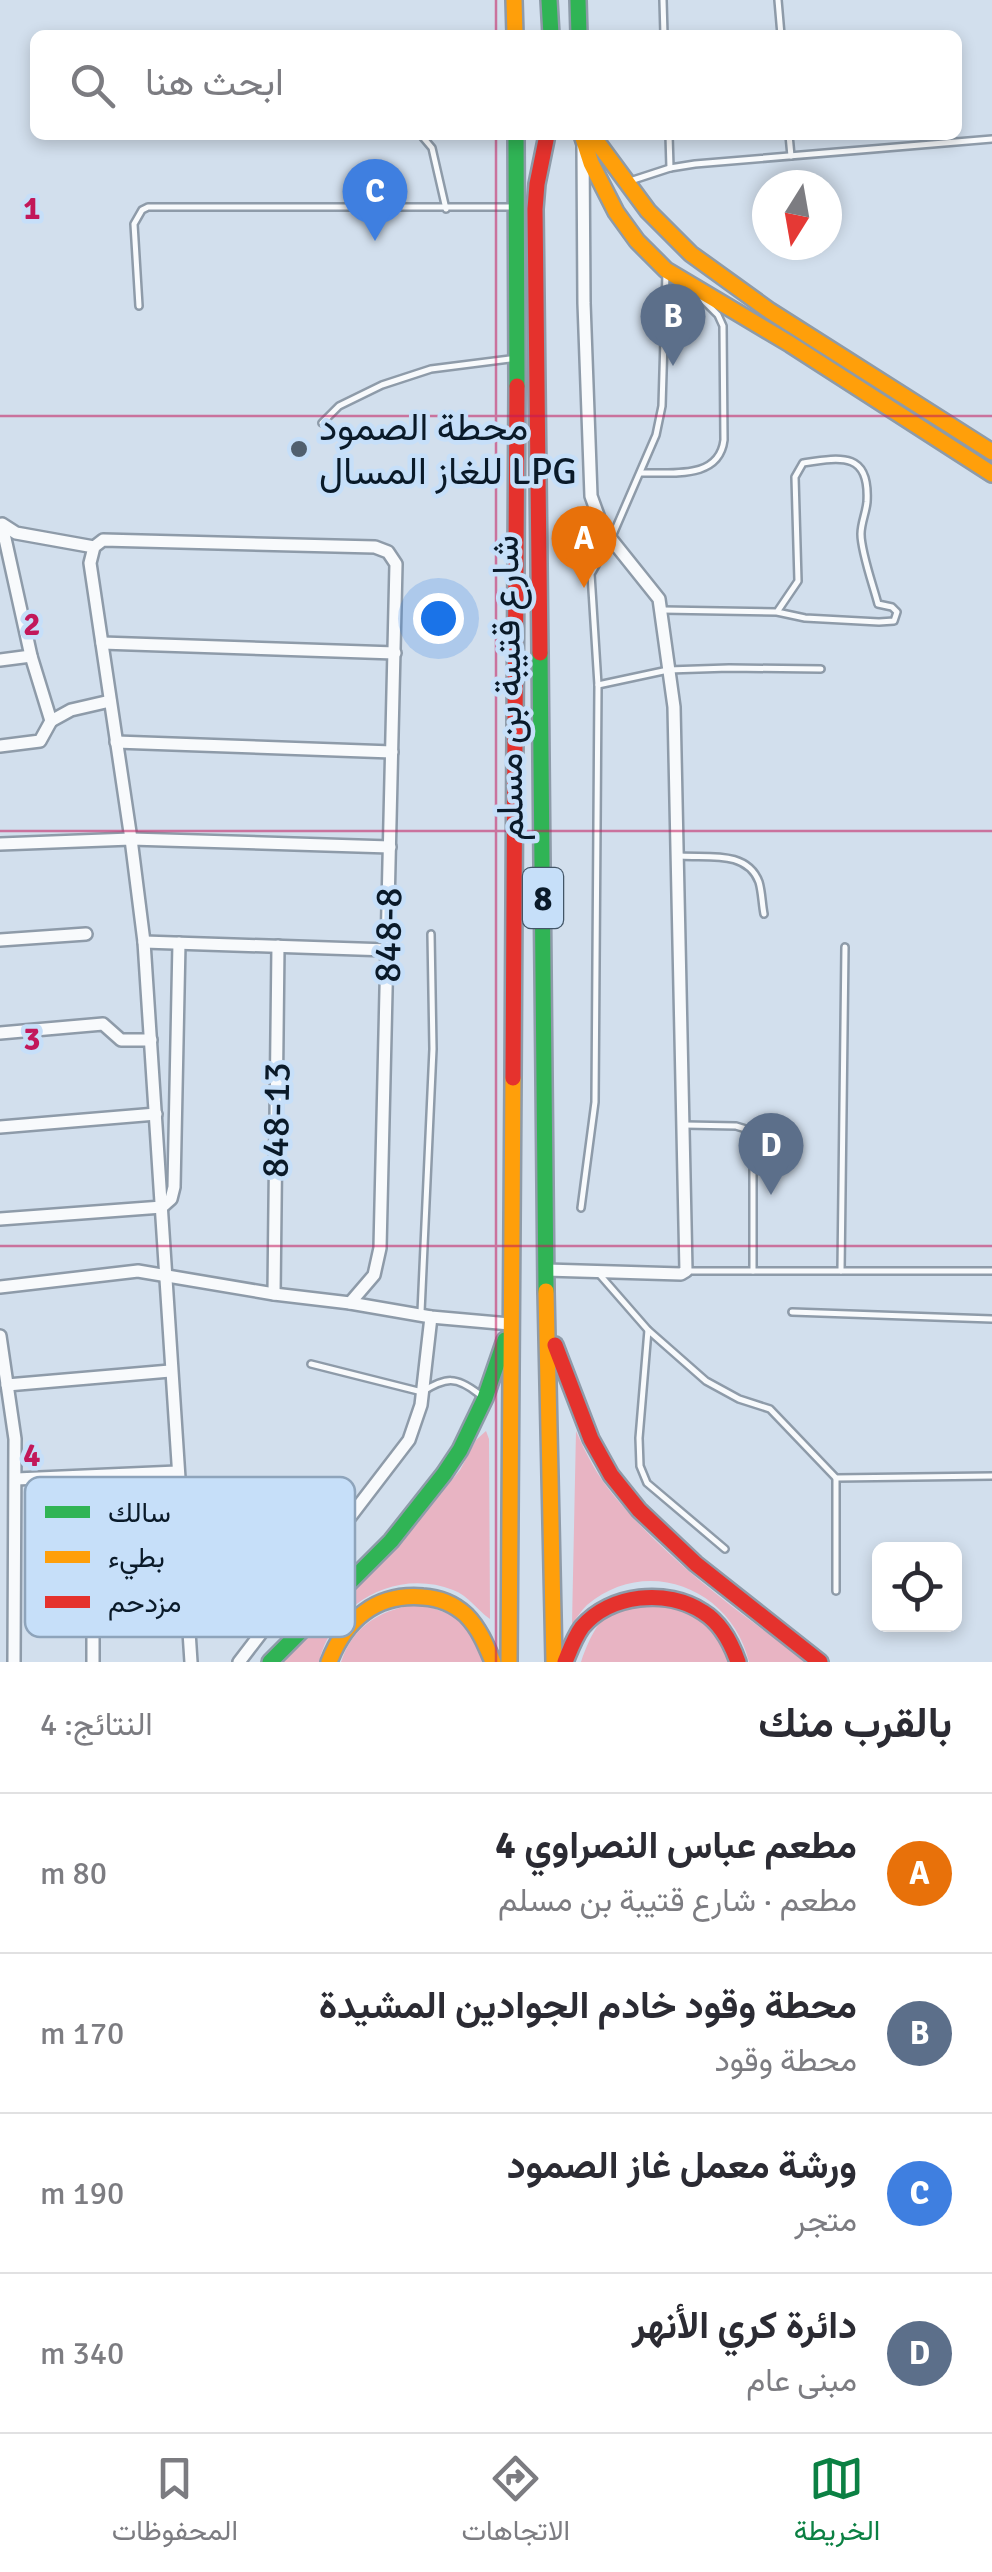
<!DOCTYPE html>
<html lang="ar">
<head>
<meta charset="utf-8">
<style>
	body { margin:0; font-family:Signika,Vazirmatn,sans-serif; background:#f7f7f7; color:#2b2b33; direction:rtl }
	.controls { position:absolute; right:30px; bottom:30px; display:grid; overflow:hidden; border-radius:15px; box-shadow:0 5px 15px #0003 }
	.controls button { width:90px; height:90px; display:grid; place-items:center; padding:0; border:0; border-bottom:2px solid #e1e1e2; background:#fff; color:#2b2b33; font:50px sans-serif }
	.compass { position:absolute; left:752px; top:170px; width:90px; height:90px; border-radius:50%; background:#fff; box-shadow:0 5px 15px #0003; rotate:191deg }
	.you { position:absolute; left:438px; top:618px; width:35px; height:35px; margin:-25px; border:8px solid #fff; border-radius:50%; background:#1a73e8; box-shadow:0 0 0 15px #1a73e833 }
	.badge { display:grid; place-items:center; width:65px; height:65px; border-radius:50%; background:#0b8043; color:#fff; font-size:32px; font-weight:700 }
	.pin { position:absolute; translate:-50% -82px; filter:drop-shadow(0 2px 5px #0008) }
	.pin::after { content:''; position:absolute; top:52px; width:35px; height:30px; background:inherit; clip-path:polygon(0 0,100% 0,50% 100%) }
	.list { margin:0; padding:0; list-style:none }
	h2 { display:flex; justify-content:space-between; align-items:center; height:130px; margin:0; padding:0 40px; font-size:42px }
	h2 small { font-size:32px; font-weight:400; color:#7c7c81 }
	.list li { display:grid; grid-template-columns:65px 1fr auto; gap:30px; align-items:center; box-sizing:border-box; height:160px; padding:0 40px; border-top:2px solid #e1e1e2 }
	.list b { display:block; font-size:38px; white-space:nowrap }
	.list p { margin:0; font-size:32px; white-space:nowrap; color:#7c7c81 }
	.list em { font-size:32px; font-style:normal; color:#7c7c81 }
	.icon { flex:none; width:55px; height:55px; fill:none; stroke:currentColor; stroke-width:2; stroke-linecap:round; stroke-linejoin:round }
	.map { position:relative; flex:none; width:992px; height:1662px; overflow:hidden; direction:ltr }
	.search { position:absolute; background:#fff; box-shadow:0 5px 15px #0003; left:30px; right:30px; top:30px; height:110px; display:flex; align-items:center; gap:25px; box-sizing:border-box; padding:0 35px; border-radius:15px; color:#7c7c81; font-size:38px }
	.sheet { height:770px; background:#fff }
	nav { display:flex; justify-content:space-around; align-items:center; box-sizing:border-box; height:140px; border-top:2px solid #e1e1e2; background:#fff; font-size:28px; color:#7c7c81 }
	nav a { display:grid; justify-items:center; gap:5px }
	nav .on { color:#0b8043 }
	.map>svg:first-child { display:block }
	.green { fill:#e8b4c3 }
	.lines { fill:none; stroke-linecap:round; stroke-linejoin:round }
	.lane-casing { stroke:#8e9ba9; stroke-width:10 }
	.street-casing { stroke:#8e9ba9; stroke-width:16 }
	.fast-casing { stroke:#8e9ba9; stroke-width:20 }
	.slow-casing { stroke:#8e9ba9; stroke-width:20 }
	.jam-casing { stroke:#8e9ba9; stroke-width:20 }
	.lane { stroke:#f8fafc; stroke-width:5 }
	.street { stroke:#f8fafc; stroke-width:11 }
	.fast { stroke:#30b455; stroke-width:15 }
	.slow { stroke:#ff9f0a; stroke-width:15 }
	.jam { stroke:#e5322d; stroke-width:15 }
	.grid { fill:none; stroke:#c2185b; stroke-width:2.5; stroke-opacity:0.55 }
	.poi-dot { fill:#505f6e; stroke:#c6dff9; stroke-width:4 }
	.labels { text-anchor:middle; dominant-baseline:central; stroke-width:9; stroke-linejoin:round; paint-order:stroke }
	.shield { fill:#c6dff9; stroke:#425567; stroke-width:2.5 }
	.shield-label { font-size:35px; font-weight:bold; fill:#0a1a29 }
	.poi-label { font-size:38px; fill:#0a1a29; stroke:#c6dff9; text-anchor:start }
	.street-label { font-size:38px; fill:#0a1a29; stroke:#c6dff9 }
	.key { fill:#c6dff9; stroke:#8ea4bb; stroke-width:2.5 }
	.key-label { font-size:28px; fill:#0a1a29 }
	.grid-label { font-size:32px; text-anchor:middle; font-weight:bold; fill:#c2185b; stroke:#c6dff9; stroke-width:9; stroke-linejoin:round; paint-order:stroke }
</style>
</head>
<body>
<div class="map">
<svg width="992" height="1662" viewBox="0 0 992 1662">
	<rect width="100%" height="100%" fill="#d2dfed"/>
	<g class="green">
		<path d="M486 1431 489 1439 490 1619C477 1610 469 1596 453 1590 396 1568 333 1603 319 1662H283L422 1516 460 1470 476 1440Z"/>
		<path d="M576 1431C586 1454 598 1477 615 1497 666 1559 742 1616 808 1662H749C732 1589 647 1554 587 1605 581 1611 577 1617 572 1624Z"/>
		<path d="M421 1604 466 1620 488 1662H341C353 1624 384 1608 421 1604Z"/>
		<path d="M674 1605 713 1628 729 1662H581C602 1602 617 1607 674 1605Z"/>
	</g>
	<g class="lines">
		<defs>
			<g id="lane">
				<path d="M663 0 664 35"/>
				<path d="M778 0 781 35"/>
				<path d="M421 135 432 148 446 209"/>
				<path d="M669 135 670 168"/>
				<path d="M789 135 791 156"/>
				<path d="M627 182 670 168 695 164 992 139"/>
				<path d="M139 306 134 224 142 210 148 207H513"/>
				<path d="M322 423 339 406 382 385 431 369 510 359"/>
				<path d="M641 473C672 472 719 480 724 440L723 326 718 315 699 296"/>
				<path d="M663 610 777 612 805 618 879 622 894 621 897 612 892 607 878 604C873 585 861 552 861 534 861 523 866 513 867 502 870 452 842 457 803 463L795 477 798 581 777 612"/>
				<path d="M598 685 668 670 729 668 821 669"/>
				<path d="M681 856C708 858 747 850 759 882 762 892 762 904 764 914"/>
				<path d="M685 1125 736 1126 749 1130 753 1139V1271"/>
				<path d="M581 1208 595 1102 598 685 591 574 611 539 656 435 662 406 666 273"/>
				<path d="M686 1271H992"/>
				<path d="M841 1271 845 947"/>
				<path d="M600 1275 648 1330 706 1381 739 1399 770 1409 836 1478 992 1476"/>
				<path d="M421 1312 433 1049 431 934"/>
				<path d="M792 1312 992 1319"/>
				<path d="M648 1330 639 1438 640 1466 647 1483 725 1549"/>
				<path d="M311 1364 422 1392C446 1377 456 1376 479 1394"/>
				<path d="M836 1478V1591"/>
			</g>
			<g id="street">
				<path d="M2 524 16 533 94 547"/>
				<path d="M102 643 395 653"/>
				<path d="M0 660 31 656"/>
				<path d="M51 721 71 710 110 701"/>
				<path d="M116 742 392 752"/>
				<path d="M0 746 40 741 51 721 31 656 2 525"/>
				<path d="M0 844 131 839 390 847"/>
				<path d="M0 940 86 934"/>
				<path d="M144 942 388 950"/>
				<path d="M0 1033 103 1024 121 1040H151"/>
				<path d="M0 1127 156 1114"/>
				<path d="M0 1219 162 1207 171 1199 174 1187 179 943"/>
				<path d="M546 1270 681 1274 686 1271 674 707 659 599 611 539 599 518 591 496 584 303 583 147"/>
				<path d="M0 1287 138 1271 274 1294 350 1303 431 1317 510 1324"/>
				<path d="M274 1294 278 946"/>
				<path d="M0 1336 15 1439 14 1662"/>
				<path d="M7 1385 170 1371"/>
				<path d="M16 1479 177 1472"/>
				<path d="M89 1528 93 1554V1662"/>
				<path d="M191 1662 144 942 131 839 90 563 94 547 103 540 375 547 388 552 396 564 380 1248 374 1275 350 1303"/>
				<path d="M239 1662 409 1440 421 1405 431 1317"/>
			</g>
			<g id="fast">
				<path d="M549 0 551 35"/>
				<path d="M578 0 579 35"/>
				<path d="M516 135 517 386"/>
				<path d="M540 653 546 1291"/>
				<path d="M270 1662 391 1541 444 1474 460 1450 485 1398 505 1340"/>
			</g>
			<g id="slow">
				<path d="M514 0 515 35"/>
				<path d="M582 135 591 163 616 212 637 241 666 270 790 344 992 474"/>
				<path d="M592 135 648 211 691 254 770 311 992 452"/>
				<path d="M546 1291 554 1662"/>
				<path d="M329 1662C345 1620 376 1593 423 1597 439 1598 454 1604 466 1615 479 1628 486 1645 493 1662"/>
				<path d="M509 1662 513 1078"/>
			</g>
			<g id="jam">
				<path d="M540 653 535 209 537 184 547 135"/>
				<path d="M513 1078 517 386"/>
				<path d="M555 1345 591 1439 611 1475 639 1510 696 1564 820 1662"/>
				<path d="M565 1662C570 1650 574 1638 582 1627 610 1594 667 1588 703 1612 721 1623 731 1642 738 1662"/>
			</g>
		</defs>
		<use href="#lane" class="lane-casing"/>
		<use href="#street" class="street-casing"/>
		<use href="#fast" class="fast-casing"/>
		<use href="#slow" class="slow-casing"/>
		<use href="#jam" class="jam-casing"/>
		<use href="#lane" class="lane"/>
		<use href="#street" class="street"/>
		<use href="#fast" class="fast"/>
		<use href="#slow" class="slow"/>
		<use href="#jam" class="jam"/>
	</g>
	<path class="grid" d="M496 0V35M496 135V1662M0 416H992M0 831H992M0 1246H992"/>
	<circle class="poi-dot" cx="299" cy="449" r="10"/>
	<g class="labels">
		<rect class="shield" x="523" y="868" width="40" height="60" rx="8"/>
		<g class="shield-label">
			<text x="543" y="898">8</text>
		</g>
		<g class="poi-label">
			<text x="319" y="427">محطة الصمود<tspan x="319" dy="44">للغاز المسال LPG</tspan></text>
		</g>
		<g class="street-label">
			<text transform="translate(508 688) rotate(-91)">شارع قتيبة بن مسلم</text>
			<text transform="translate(388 935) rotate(-89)">848-8</text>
			<text transform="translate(276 1120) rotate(-89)">848-13</text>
		</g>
	</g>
	<rect x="25" y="1477" width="330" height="160" rx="15" class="key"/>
	<rect x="45" y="1506" width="45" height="12" fill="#30b455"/>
	<rect x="45" y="1551" width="45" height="12" fill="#ff9f0a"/>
	<rect x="45" y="1596" width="45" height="12" fill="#e5322d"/>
	<g class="key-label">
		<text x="108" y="1522">سالك</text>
		<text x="108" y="1567">بطيء</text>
		<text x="108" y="1612">مزدحم</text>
	</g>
	<g class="grid-label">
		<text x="32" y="219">1</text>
		<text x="32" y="635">2</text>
		<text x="32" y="1050">3</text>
		<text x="32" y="1466">4</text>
	</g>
</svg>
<div class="controls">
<button><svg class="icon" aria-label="locate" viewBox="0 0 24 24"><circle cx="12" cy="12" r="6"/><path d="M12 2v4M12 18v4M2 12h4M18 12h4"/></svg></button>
</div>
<svg class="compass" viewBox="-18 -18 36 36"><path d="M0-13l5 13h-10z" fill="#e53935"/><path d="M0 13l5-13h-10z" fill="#7c7c81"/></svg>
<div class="you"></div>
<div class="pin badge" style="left:584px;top:588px;background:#e8710a">A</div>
<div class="pin badge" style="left:673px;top:366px;background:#5c6f8a">B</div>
<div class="pin badge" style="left:375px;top:241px;background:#3f7fe0">C</div>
<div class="pin badge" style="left:771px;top:1195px;background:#5c6f8a">D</div>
<div class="search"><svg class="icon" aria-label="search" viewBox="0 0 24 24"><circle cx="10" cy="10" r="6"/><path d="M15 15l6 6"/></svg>ابحث هنا</div>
</div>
<section class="sheet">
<h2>بالقرب منك<small>النتائج: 4</small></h2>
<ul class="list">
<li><span class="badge" style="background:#e8710a">A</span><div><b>مطعم عباس النصراوي 4</b><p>مطعم · شارع قتيبة بن مسلم</p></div><em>80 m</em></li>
<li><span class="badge" style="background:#5c6f8a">B</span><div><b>محطة وقود خادم الجوادين المشيدة</b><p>محطة وقود</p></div><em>170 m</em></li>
<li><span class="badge" style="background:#3f7fe0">C</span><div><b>ورشة معمل غاز الصمود</b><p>متجر</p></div><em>190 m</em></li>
<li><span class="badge" style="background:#5c6f8a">D</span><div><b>دائرة كري الأنهر</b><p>مبنى عام</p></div><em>340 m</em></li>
</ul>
</section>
<nav>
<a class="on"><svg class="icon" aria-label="map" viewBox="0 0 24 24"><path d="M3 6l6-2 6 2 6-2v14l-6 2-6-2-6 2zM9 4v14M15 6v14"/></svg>الخريطة</a>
<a><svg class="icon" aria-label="directions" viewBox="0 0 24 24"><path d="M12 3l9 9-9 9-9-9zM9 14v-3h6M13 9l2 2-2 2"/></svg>الاتجاهات</a>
<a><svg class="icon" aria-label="saved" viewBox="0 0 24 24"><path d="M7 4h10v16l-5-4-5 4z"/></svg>المحفوظات</a>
</nav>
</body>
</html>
